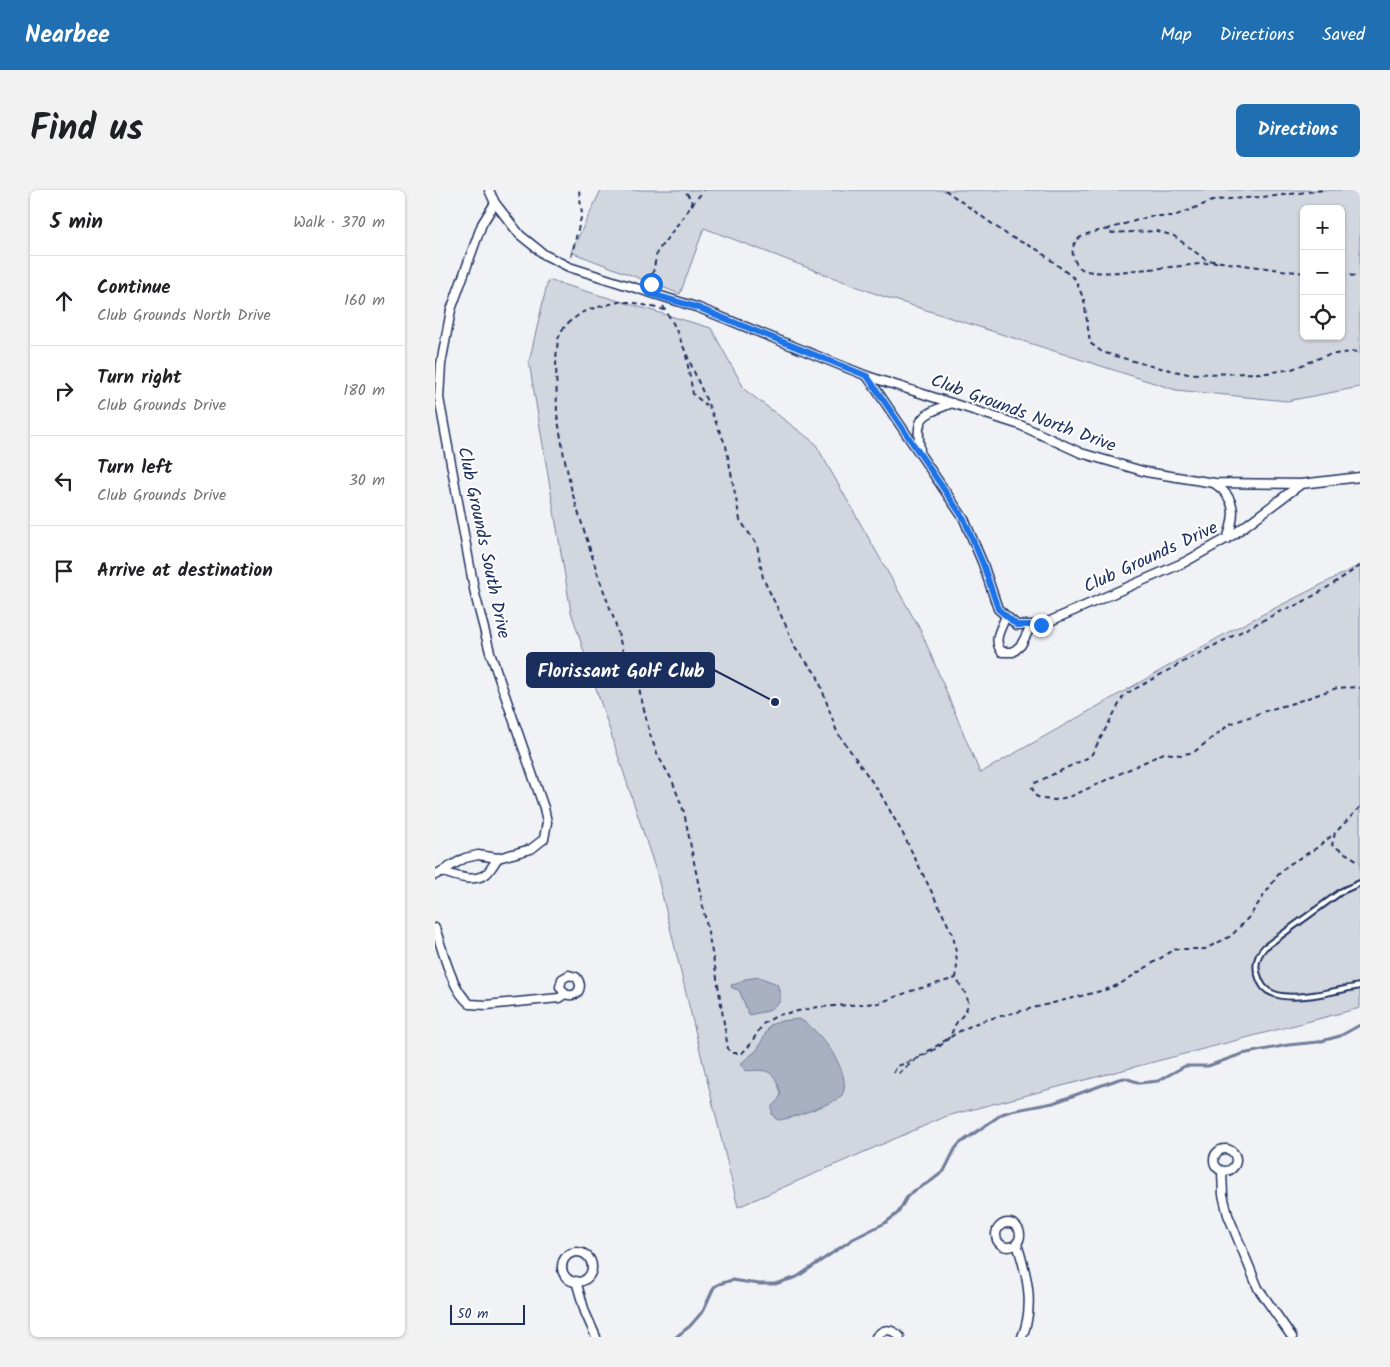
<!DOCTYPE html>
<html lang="en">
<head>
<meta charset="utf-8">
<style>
	body { margin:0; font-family:Kalam,sans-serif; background:#f2f2f2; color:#202124 }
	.controls { position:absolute; right:15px; top:15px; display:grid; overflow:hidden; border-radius:8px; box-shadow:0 1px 4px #0004 }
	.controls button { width:45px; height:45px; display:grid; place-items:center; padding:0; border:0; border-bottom:1px solid #e0e0e0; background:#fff; color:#202124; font:25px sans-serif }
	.scale { position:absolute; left:15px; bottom:12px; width:75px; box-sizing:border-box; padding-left:5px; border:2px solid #1b2f5e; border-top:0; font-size:14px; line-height:18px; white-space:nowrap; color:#1b2f5e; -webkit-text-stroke:4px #fff; paint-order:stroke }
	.stop { position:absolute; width:15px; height:15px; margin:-11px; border:4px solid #1a73e8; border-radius:50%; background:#fff }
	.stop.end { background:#1a73e8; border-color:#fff; box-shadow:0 1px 5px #0008 }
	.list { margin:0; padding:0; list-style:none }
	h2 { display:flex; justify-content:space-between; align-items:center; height:65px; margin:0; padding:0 20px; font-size:21px }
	h2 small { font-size:16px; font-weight:400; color:#757577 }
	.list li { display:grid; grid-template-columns:32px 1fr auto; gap:15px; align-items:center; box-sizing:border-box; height:90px; padding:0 20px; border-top:1px solid #e0e0e0 }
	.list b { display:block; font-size:19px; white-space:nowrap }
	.list p { margin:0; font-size:16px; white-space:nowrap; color:#757577 }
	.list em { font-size:16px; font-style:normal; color:#757577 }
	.icon { flex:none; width:28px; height:28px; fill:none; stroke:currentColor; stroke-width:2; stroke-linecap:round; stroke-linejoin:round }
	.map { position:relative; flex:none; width:925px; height:1147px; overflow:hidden; border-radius:8px }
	header { display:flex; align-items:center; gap:30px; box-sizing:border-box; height:70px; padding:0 25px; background:#1f6fb2; color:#fff }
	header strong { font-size:24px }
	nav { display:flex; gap:28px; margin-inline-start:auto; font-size:18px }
	.intro { display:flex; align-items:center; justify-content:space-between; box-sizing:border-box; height:120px; padding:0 30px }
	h1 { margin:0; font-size:35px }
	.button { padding:12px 22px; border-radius:8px; background:#1f6fb2; color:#fff; font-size:18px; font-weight:700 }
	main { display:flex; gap:30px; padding:0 30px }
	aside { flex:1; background:#fff; border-radius:8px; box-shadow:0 1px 4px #0004 }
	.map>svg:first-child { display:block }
	.green { fill:#d2d6df; stroke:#76829e; fill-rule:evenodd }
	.water { fill:#a8b0c2; stroke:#707c9a }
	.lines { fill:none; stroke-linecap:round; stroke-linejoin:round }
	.stream { stroke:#707c9a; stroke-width:3 }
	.lane-casing { stroke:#1b2f5e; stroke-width:8 }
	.street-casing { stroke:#1b2f5e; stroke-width:11 }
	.path { stroke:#1b2f5e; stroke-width:2; stroke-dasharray:5 4; stroke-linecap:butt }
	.lane { stroke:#fff; stroke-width:4 }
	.street { stroke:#fff; stroke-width:8 }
	.route { stroke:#1a73e8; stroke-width:6 }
	.labels { text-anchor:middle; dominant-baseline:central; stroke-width:4; stroke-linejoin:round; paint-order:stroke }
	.street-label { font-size:18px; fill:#1b2f5e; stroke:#fff }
	.leader { fill:none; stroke:#1b2f5e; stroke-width:2 }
	.callout-dot { fill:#1b2f5e; stroke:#fff; stroke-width:2 }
	.callout { fill:#1b2f5e; stroke:#1b2f5e; stroke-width:2 }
	.callout-label { font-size:19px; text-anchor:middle; font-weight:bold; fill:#fff }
</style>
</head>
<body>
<header>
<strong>Nearbee</strong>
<nav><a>Map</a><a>Directions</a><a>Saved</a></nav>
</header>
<div class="intro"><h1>Find us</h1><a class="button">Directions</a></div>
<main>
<aside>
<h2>5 min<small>Walk · 370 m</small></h2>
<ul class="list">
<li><svg class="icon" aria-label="ahead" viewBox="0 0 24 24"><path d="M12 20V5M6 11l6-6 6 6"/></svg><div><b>Continue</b><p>Club Grounds North Drive</p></div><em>160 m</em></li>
<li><svg class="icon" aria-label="right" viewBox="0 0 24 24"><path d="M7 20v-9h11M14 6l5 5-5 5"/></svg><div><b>Turn right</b><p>Club Grounds Drive</p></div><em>180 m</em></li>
<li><svg class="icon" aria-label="left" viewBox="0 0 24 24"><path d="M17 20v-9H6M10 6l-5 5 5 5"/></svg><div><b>Turn left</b><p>Club Grounds Drive</p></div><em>30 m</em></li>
<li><svg class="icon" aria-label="arrive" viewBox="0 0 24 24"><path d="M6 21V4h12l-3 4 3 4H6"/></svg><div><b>Arrive at destination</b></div></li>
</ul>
</aside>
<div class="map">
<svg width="925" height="1147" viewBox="0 0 925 1147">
	<rect width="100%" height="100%" fill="#f1f2f5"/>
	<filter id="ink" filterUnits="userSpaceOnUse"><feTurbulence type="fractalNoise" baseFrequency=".02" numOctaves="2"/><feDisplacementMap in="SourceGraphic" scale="10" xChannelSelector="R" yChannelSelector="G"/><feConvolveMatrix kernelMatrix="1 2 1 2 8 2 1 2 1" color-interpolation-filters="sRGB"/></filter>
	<g filter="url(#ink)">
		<g class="green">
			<path d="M166 0H925V197L852 211 741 200 444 105 269 38 245 104 136 62ZM869 19H906V146H869Z"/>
			<path d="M113 90 276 138 310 200 380 253 486 441 545 583 797 440 925 375V818L512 926 303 1017 222 684 136 422 94 172Z"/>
		</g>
		<g class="water">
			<path d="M324 787 342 794 345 803V811L333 821 314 825 304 800 297 798 296 795 301 794 310 789Z"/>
			<path d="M364 829C383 837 419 884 407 905 403 912 353 930 343 930L340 928 337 924V916L343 910 346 904C340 880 333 879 311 881L305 874 322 860 335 835 346 831Z"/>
		</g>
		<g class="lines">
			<path class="stream" d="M241 1147 255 1136 268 1121 279 1097 284 1094 297 1090 324 1094H340L362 1087 418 1049 450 1033 463 1023 472 1007 477 1002 496 991 509 981 520 959 524 954 567 924 576 921 618 913 684 889 690 888 705 893 723 891 750 876H773L807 864 853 855 883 852 905 846 925 835"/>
			<defs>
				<path id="lane" d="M925 693 907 701 830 757C823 764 819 775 823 785 825 793 829 800 837 803 858 813 902 800 925 796"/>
				<g id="street">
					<path d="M54 0 60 13 85 45 110 65 134 77 264 118 432 186 585 235 646 263 711 282 779 293 866 294 925 287"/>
					<path d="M432 186 529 329 548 374 563 419 582 435H606L750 372 798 345 866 294"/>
					<path d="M485 261C481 226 485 226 517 213"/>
					<path d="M779 293C802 309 801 325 792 349"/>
					<path d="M571 426C566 439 557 450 567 462H578L586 455 596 436"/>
					<path d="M8 682C21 686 38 693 51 684 55 681 59 673 63 668"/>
					<path d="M0 685 30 668 43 665 63 668 96 659 109 649 112 632 109 618 55 462 40 404 4 208 6 174 16 120 47 34 60 13"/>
					<path d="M0 738C8 760 16 799 35 814L51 815 124 808 130 804C142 809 150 797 141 787L134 785 127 789 125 797 130 804"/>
					<circle cx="790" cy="970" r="11"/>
					<path d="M787 981 788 1005 793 1025 823 1098 857 1147"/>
					<circle cx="573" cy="1045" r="12"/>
					<path d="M582 1054C592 1084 600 1116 587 1147"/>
					<circle cx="142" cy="1077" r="15"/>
					<path d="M141 1091 150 1122 161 1147"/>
					<path d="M441 1147C448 1138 457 1138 465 1147"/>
				</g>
			</defs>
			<use href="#lane" class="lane-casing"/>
			<use href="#street" class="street-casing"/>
			<g class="path">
				<path d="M510 0 574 46 603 60 640 89 649 110 655 153 667 162 712 175 753 184 832 183 857 179 892 165 925 161"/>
				<path d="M257 15 269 0"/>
				<path d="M673 39C664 41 648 43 641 51 633 61 640 79 652 81 669 84 685 82 702 80 729 78 755 75 782 72"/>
				<path d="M136 67 147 24 144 0"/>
				<path d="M869 83 771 70 739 46 722 41 674 43 673 39 716 26H739L780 10 840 6 888 0"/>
				<path d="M906 85 925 86"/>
				<path d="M216 93 222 62 257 15 256 9 249 0"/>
				<path d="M228 116 239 135 291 256 305 330 322 355 328 388 352 438 360 458 382 485 402 542 445 603 468 644 518 745C521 760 523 774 521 788 525 796 532 803 533 812 533 820 527 826 522 832 519 836 518 841 515 846 507 859 476 872 462 876L459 882 464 883 481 869 525 841 546 831 670 800 685 794 740 759H770L796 746 814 727 843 685 853 675 880 659 900 643"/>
				<path d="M230 120 196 112H184L159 118 148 122 134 132 127 140 123 149 121 169 122 224 129 266 137 302 163 385 180 432 188 462 202 490 214 541 222 564 237 590 249 622 281 782 293 859 297 863H307L314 856 328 834 343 825 383 817 444 813 476 801 521 788"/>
				<path d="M251 165 258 204 271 215"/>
				<path d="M925 376 887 401 864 414 846 421 757 467 689 505 657 564 652 568 600 593 597 598 601 606 607 609 620 610 637 606 729 563 745 565 759 562 795 534 833 520 855 514 902 498 913 497 925 498"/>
				<path d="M925 617 900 643 897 655 925 672"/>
			</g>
			<use href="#lane" class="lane"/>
			<use href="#street" class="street"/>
		</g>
	</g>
	<g class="lines" filter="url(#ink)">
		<path class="route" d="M216 94 213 103 264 118 432 186 529 329 548 374 563 419 582 435H606"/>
	</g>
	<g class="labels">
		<g class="street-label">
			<text transform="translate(588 224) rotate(20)">Club Grounds North Drive</text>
			<text transform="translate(48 353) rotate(78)">Club Grounds South Drive</text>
			<text transform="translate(716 368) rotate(-25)">Club Grounds Drive</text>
		</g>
	</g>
	<path class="leader" d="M340 512L279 480"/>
	<circle class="callout-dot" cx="340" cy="512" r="5"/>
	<rect class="callout" x="92" y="463" width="187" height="34" rx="5"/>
	<g class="callout-label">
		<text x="186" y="487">Florissant Golf Club</text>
	</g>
</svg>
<div class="controls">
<button>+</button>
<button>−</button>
<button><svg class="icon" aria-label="locate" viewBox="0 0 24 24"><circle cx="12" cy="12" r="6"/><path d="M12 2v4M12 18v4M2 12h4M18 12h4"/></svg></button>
</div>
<div class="scale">50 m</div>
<div class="stop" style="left:216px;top:94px"></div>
<div class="stop end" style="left:606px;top:435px"></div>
</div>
</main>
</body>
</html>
